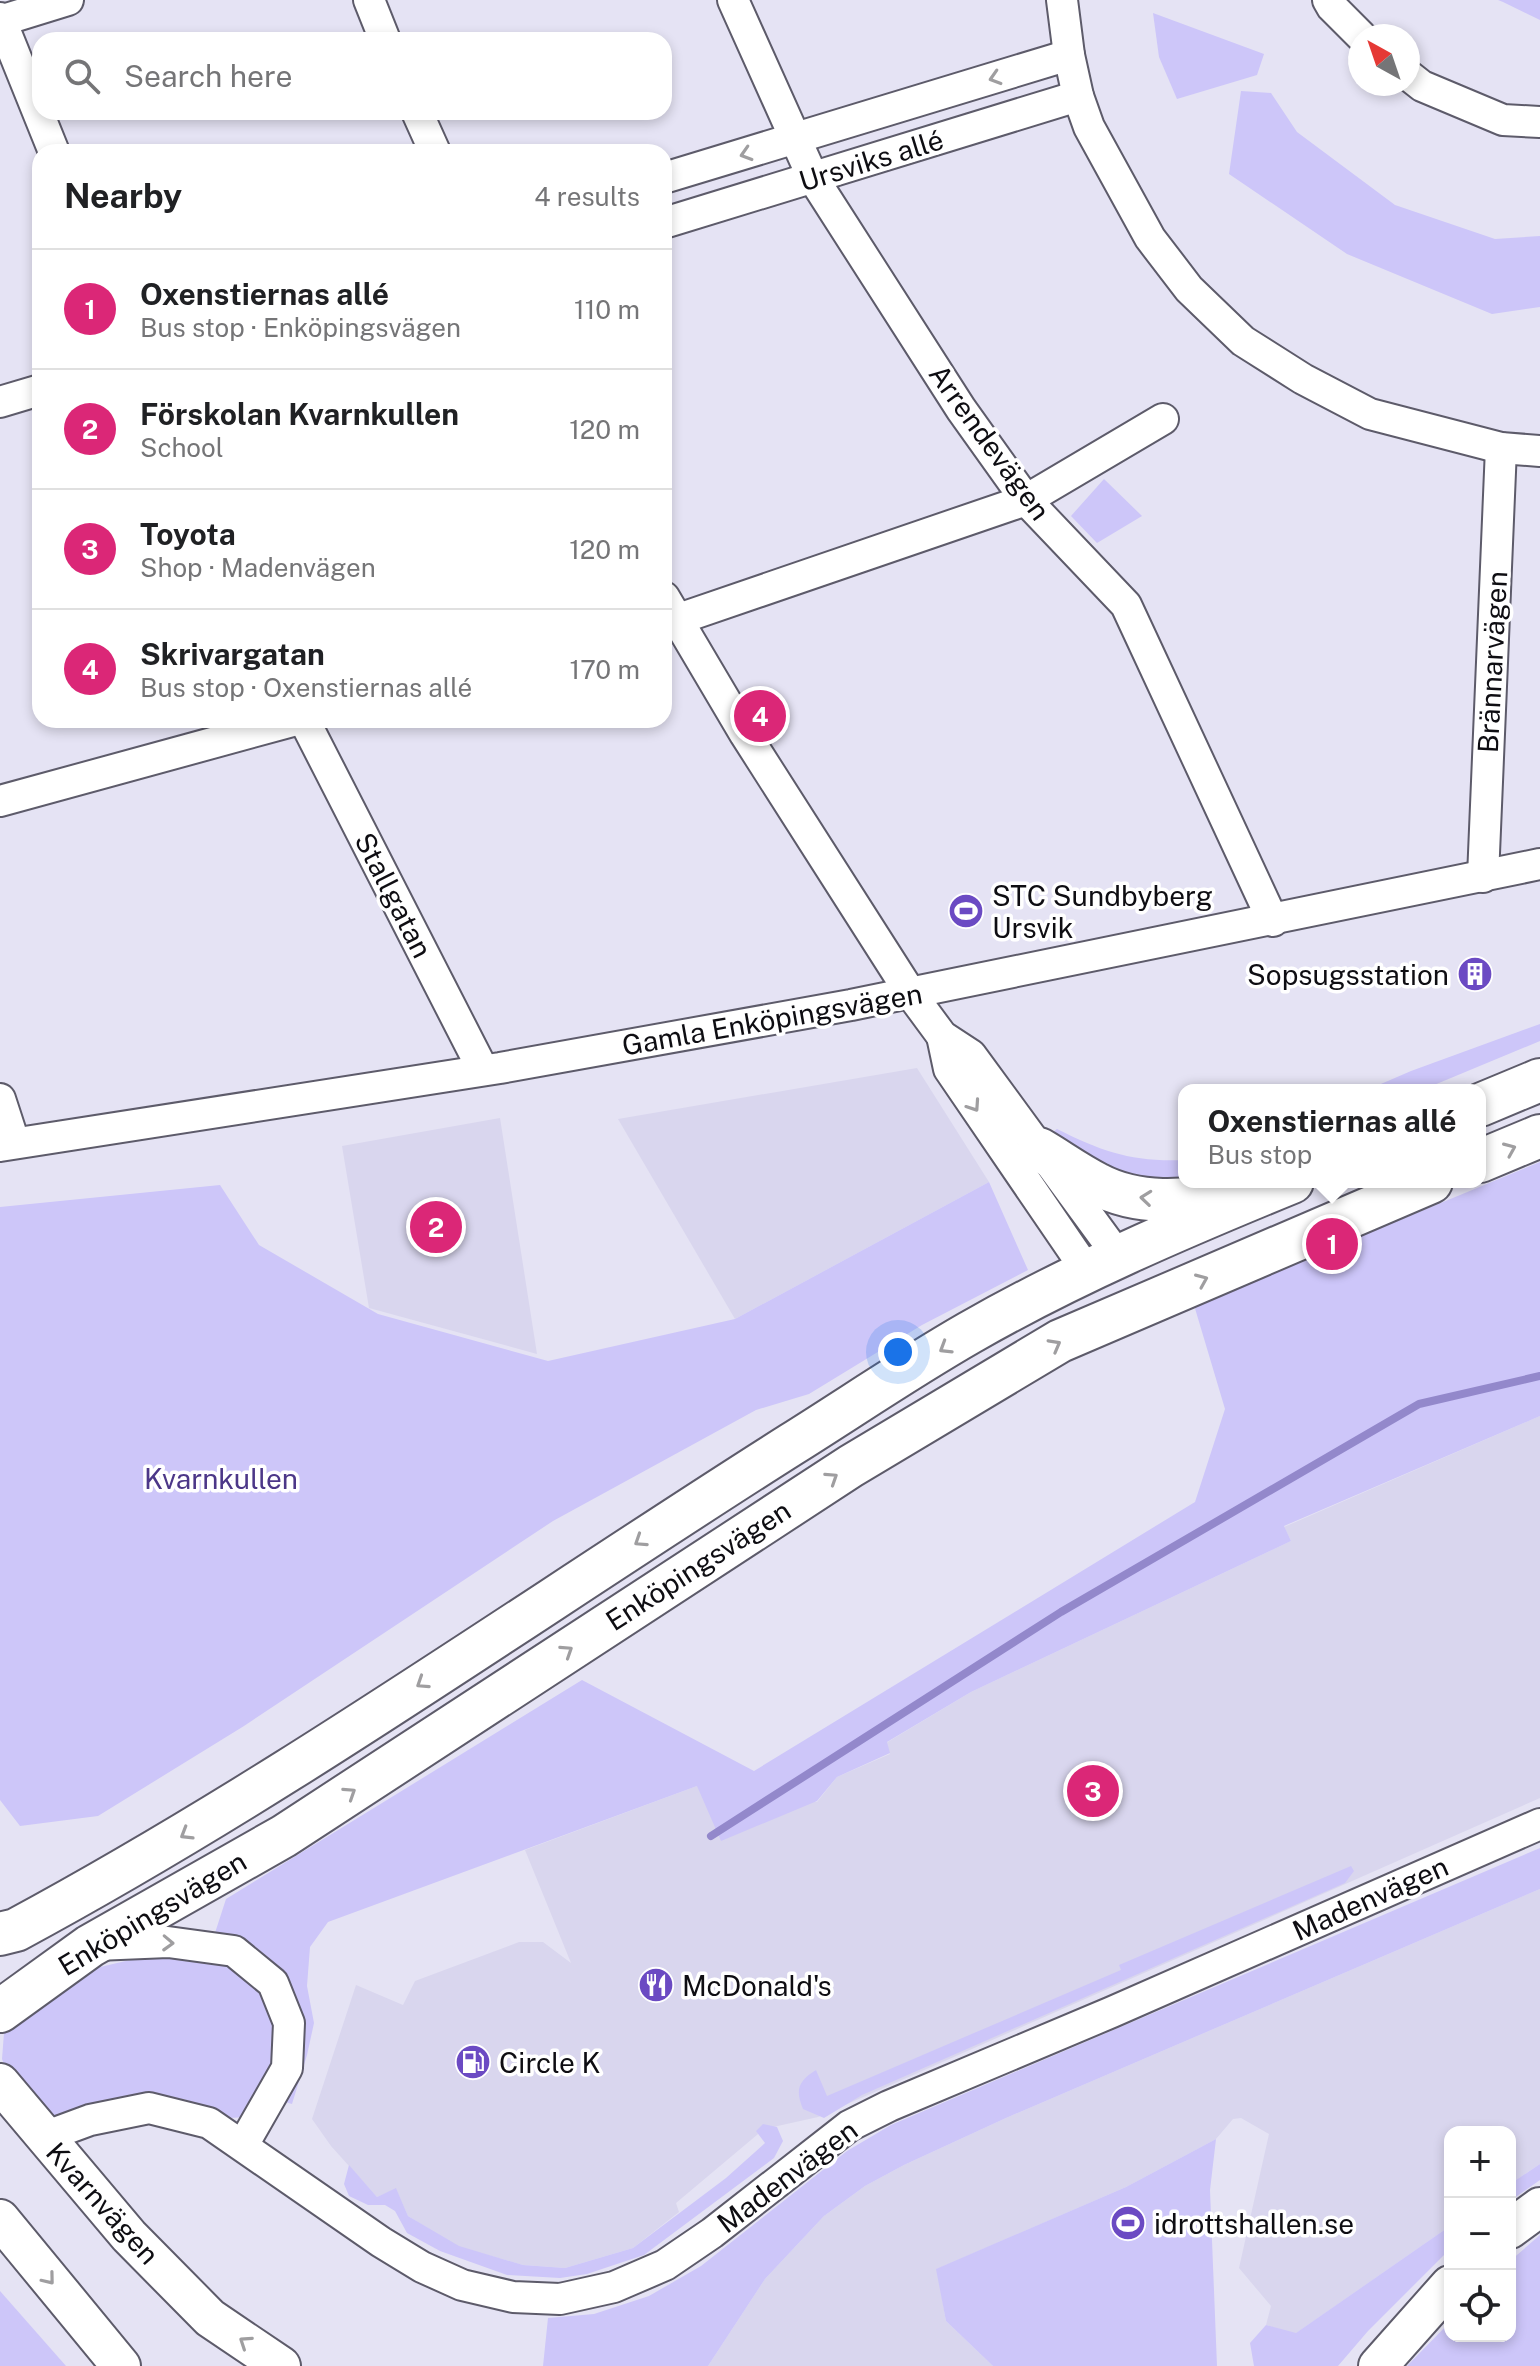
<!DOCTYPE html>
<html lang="en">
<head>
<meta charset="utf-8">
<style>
	body { margin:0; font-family:"Public Sans",sans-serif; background:#f2f2f2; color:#202124 }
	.controls { position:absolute; right:24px; bottom:24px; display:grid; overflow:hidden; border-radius:16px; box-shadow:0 4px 12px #0003 }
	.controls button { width:72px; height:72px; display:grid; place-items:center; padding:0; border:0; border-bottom:2px solid #e0e0e0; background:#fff; color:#202124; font:40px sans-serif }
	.compass { position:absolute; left:1348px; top:24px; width:72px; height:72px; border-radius:50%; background:#fff; box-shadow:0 4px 12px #0003; rotate:320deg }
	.you { position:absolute; left:898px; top:1352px; width:28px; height:28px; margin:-20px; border:6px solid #fff; border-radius:50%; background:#1a73e8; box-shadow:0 0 0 12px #1a73e833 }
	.badge { display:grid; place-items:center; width:52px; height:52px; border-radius:50%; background:#db2777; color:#fff; font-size:26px; font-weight:700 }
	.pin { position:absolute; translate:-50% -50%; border:4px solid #fff; box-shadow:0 2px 8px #0006 }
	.popup { position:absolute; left:1178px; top:1084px; width:308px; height:104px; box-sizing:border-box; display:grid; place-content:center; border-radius:16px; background:#fff; filter:drop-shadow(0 2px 6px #0005); font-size:26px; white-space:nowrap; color:#757577 }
	.popup b { font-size:30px; color:#202124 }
	.popup::after { content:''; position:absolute; left:50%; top:100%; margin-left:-16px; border:16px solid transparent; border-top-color:#fff }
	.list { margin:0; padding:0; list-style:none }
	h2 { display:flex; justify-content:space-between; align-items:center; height:104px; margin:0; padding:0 32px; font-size:34px }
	h2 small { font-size:26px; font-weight:400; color:#757577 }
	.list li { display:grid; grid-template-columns:52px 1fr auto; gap:24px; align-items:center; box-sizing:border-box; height:120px; padding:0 32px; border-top:2px solid #e0e0e0 }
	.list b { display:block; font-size:30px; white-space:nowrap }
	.list p { margin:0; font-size:26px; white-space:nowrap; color:#757577 }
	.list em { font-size:26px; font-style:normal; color:#757577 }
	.icon { flex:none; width:44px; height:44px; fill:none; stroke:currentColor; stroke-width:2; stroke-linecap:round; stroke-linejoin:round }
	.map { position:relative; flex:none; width:1540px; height:2366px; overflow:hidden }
	.search { position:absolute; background:#fff; box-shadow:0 4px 12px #0003; left:32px; top:32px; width:640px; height:88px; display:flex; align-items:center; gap:20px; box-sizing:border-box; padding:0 28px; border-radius:24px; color:#757577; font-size:30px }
	.panel { position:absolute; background:#fff; box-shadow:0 4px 12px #0003; left:32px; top:144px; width:640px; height:584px; border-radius:24px }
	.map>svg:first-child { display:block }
	.built { fill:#d9d6ee }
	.green { fill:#cdc6f9 }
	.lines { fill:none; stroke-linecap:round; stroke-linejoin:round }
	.stream { stroke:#9388cb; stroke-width:8 }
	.minor-casing { stroke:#5d5b6a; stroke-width:34 }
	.tertiary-casing { stroke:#5d5b6a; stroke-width:42 }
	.secondary-casing { stroke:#5d5b6a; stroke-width:46 }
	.minor { stroke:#fff; stroke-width:30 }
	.tertiary { stroke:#fff; stroke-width:38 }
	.secondary { stroke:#fff; stroke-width:42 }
	.oneway { stroke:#9f9ea0 }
	.labels { text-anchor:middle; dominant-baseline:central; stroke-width:7; stroke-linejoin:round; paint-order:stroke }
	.street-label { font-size:28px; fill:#0e0d12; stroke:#fff }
	.poi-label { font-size:28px; fill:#0e0d12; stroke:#fff; text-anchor:start }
	.park-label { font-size:28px; fill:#4c3788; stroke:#fff }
</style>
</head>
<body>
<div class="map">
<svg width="1540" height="2366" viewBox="0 0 1540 2366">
	<rect width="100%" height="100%" fill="#e5e3f4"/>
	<g class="built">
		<path d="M917 1068 989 1182 735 1319 618 1119Z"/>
		<path d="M500 1118 537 1354 369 1308 342 1146Z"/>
		<path d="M1540 1416V1798L818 2117 764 2129 676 2203 679 2212 633 2248 565 2268 523 2265 459 2247 408 2216 396 2189 377 2197 331 2146 312 2119 356 1985 403 2005 415 1981 519 1942H543L571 1963 525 1850 697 1786 817 1802 837 1777 890 1754 886 1743 971 1692 1291 1541 1284 1527Z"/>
		<path d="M1540 1889V2164L1510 2184V2132H1450V2226L1295 2334 1266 2325 1271 2306 1239 2268 1269 2134 1241 2118 1233 2119 1216 2139 1126 2187 937 2269 946 2321 993 2366H708L765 2279 824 2216 865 2186 904 2165 1006 2118Z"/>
	</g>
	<g class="green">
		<path d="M1498 0H1540V20L1503 2Z"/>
		<path d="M1153 13 1264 54 1257 75 1177 99 1159 57Z"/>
		<path d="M1241 91 1271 93 1297 132 1395 205 1495 239 1540 236V307L1492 314 1347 254 1229 174Z"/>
		<path d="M1104 479 1142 516 1097 543 1071 516Z"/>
		<path d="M1540 1024V1041L1422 1090H1367L1411 1071Z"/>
		<path d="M1057 1129C1103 1152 1132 1162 1184 1160V1180L1167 1183 1097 1165 1049 1135Z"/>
		<path d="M1540 1162V1416L1284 1526 1291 1541 971 1692 887 1742 890 1753 837 1777 817 1801 721 1841 697 1786 328 1922 310 1947 307 1986 314 2023 307 2055 292 2104 285 2102 298 2071 299 2018 214 1936 226 1899 582 1680 754 1771 1195 1502 1225 1409 1194 1305Z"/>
		<path d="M989 1182 1028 1270 922 1325 809 1394 756 1410 553 1521 244 1726 98 1816 20 1826 0 1800V1207L220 1185 259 1245 378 1314 548 1361 735 1319Z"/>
		<path d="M1540 1848V1889L1006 2118 904 2165 865 2186 824 2216 765 2279 708 2366H543L548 2318 594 2314 649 2296 701 2266 847 2151 891 2125Z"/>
		<path d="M1351 1866 1354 1871 1345 1883 862 2095 824 2118 803 2109C795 2090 798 2081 816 2070L827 2096 1121 1970 1119 1965Z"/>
		<path d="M147 1956 227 1961 254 1978 273 2005 279 2048 252 2113C223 2128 209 2104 182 2099 137 2091 94 2107 51 2118L11 2082 2 2059 4 2033 19 2013 79 1972Z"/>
		<path d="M763 2124 777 2127 783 2141 774 2158 644 2255 587 2274 560 2278 507 2275 440 2251 407 2233 395 2211 385 2205H368L349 2196 344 2184 349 2165 377 2197 396 2188 408 2216 459 2246 523 2265 565 2268 633 2248 726 2178 765 2143 756 2131Z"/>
		<path d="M1216 2139 1210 2190 1217 2366H993L946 2321 936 2269 1126 2187Z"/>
		<path d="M1540 2164V2180L1510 2201V2184Z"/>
		<path d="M1450 2226V2249L1368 2331 1338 2366H1254L1250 2343 1266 2325 1296 2333Z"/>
		<path d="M1540 2235V2366H1407L1450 2322V2336H1510V2261Z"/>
		<path d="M0 2291 66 2366H0Z"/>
	</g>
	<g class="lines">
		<path class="stream" d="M711 1836 1061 1612 1419 1404 1540 1376"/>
		<defs>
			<g id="minor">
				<path d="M369 0 385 40"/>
				<path d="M733 0 813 178 961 409 1026 500 1126 605 1273 921"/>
				<path d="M1062 0 1069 55 1078 96 1089 127 1150 238 1189 289 1243 341 1303 379 1370 414 1501 448 1540 451"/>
				<path d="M1328 0 1332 7 1361 36"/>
				<path d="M0 18 54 152"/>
				<path d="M0 21 68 0"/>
				<path d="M1408 75 1422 86 1503 120 1540 122"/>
				<path d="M417 112 435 152"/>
				<path d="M664 178 1069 55"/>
				<path d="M664 223 1078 96"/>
				<path d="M0 402 40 390"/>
				<path d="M664 597 745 734 911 994 942 1036 971 1055 1118 1256"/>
				<path d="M664 624 1026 500 1163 419"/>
				<path d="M304 720 483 1070"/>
				<path d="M0 801 296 720"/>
				<path d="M1483 877 1501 448"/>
				<path d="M942 1036 949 1069 1087 1271"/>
				<path d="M0 1099 14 1142"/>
				<path d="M0 1146 500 1068 851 1005 1540 864"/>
				<path d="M96 1945 168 1942 234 1951 273 1983 289 2023 287 2068 243 2145"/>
				<path d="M44 2137 90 2120 149 2108 209 2123 381 2242 422 2267 462 2285 513 2297 560 2299 614 2287 665 2265 712 2233 849 2126 889 2106 1112 2012 1540 1824"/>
			</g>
			<g id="tertiary">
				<path d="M0 2083 129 2236 210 2318 281 2366"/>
				<path d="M0 2219 121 2366"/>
				<path d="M1510 2229 1540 2207"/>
				<path d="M1378 2366 1450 2285"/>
			</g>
			<g id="secondary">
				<path d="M1480 1105 1540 1080"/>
				<path d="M1039 1149C1058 1160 1077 1174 1097 1184 1138 1206 1186 1201 1230 1194"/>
				<path d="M1480 1161 1540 1136"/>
				<path d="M0 1934 16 1930C285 1785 534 1607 792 1444 851 1407 908 1368 969 1333 1072 1274 1182 1227 1292 1182"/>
				<path d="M0 2011 90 1946 284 1836 851 1466 1060 1341 1431 1182"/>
			</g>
		</defs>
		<use href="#minor" class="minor-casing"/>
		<use href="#tertiary" class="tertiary-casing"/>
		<use href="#secondary" class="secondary-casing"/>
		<use href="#minor" class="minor"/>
		<use href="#tertiary" class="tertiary"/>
		<use href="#secondary" class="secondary"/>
	</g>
	<defs><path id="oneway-chevron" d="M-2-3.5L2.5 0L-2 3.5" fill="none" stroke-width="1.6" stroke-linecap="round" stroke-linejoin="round" transform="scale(2)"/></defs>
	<g class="oneway">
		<use href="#oneway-chevron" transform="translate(995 78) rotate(163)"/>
		<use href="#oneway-chevron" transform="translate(746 154) rotate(163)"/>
		<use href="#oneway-chevron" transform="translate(974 1106) rotate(56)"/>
		<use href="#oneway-chevron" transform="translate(1510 1149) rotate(-23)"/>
		<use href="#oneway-chevron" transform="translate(1146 1198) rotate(-174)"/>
		<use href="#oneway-chevron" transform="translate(1202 1280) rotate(-23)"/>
		<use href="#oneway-chevron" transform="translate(1055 1345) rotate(-29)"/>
		<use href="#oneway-chevron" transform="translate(945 1348) rotate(148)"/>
		<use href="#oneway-chevron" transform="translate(832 1478) rotate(-33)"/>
		<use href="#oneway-chevron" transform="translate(640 1541) rotate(147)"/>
		<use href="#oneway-chevron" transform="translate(567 1651) rotate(-33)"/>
		<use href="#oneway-chevron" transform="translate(422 1683) rotate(147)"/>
		<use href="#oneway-chevron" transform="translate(350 1793) rotate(-33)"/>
		<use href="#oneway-chevron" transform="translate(186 1834) rotate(149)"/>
		<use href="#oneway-chevron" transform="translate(168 1943) rotate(2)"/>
		<use href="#oneway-chevron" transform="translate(49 2279) rotate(51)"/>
		<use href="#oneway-chevron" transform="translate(245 2342) rotate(-146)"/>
	</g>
	<defs>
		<symbol id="stadium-disc" viewBox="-11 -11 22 22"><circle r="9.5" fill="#6b4ac3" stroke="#fff"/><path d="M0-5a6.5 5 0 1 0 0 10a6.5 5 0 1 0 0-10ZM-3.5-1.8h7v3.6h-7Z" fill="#fff"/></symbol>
		<symbol id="building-disc" viewBox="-11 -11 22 22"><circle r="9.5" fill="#6b4ac3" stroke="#fff"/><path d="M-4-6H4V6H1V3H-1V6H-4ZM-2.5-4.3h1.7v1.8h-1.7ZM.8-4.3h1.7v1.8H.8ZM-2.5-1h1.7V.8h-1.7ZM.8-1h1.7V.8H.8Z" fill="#fff"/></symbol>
		<symbol id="restaurant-disc" viewBox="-11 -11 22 22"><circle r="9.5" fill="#6b4ac3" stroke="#fff"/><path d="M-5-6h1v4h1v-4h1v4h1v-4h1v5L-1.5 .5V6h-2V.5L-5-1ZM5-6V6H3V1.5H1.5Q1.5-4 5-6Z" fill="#fff"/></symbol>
		<symbol id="fuel-disc" viewBox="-11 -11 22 22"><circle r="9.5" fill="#6b4ac3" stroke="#fff"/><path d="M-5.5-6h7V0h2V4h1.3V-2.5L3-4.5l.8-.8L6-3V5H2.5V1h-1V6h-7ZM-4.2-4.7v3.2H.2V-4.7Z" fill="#fff"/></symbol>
	</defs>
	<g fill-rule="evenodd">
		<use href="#stadium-disc" x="946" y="891" width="40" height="40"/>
		<use href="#building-disc" x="1455" y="954" width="40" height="40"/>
		<use href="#restaurant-disc" x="636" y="1965" width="40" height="40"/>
		<use href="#fuel-disc" x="453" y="2042" width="40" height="40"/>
		<use href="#stadium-disc" x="1108" y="2203" width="40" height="40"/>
	</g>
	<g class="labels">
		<g class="street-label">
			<text transform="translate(871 160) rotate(-17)">Ursviks allé</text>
			<text transform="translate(990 442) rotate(54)">Arrendevägen</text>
			<text transform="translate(1492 662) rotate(-87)">Brännarvägen</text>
			<text transform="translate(394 895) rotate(63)">Stallgatan</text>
			<text transform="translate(772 1019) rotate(-10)">Gamla Enköpingsvägen</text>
			<text transform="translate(698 1565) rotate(-33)">Enköpingsvägen</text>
			<text transform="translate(1370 1898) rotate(-24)">Madenvägen</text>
			<text transform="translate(152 1913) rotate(-31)">Enköpingsvägen</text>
			<text transform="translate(787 2176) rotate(-37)">Madenvägen</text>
			<text transform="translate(103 2203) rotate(48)">Kvarnvägen</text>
		</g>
		<g class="poi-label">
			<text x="992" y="895">STC Sundbyberg<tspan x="992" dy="32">Ursvik</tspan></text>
			<text x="1449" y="974" text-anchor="end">Sopsugsstation</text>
			<text x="682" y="1985">McDonald's</text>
			<text x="499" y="2062">Circle K</text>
			<text x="1154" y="2223">idrottshallen.se</text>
		</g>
		<g class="park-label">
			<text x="221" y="1478">Kvarnkullen</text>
		</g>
	</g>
</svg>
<div class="controls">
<button>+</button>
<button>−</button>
<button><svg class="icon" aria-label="locate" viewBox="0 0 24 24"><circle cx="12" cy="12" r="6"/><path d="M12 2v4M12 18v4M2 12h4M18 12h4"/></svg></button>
</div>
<svg class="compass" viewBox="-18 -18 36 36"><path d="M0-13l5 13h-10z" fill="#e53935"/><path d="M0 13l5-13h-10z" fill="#757577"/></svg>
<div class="you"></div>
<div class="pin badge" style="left:1332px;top:1244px">1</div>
<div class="popup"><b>Oxenstiernas allé</b>Bus stop</div>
<div class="pin badge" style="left:436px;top:1227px">2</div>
<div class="pin badge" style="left:1093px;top:1791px">3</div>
<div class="pin badge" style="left:760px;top:716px">4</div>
<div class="search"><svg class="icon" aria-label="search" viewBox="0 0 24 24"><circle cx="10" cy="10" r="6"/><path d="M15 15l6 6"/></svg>Search here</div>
<section class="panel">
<h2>Nearby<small>4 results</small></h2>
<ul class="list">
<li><span class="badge">1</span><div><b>Oxenstiernas allé</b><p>Bus stop · Enköpingsvägen</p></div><em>110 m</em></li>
<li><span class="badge">2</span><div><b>Förskolan Kvarnkullen</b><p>School</p></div><em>120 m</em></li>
<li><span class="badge">3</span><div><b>Toyota</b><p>Shop · Madenvägen</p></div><em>120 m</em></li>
<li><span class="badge">4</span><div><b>Skrivargatan</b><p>Bus stop · Oxenstiernas allé</p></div><em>170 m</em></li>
</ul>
</section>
</div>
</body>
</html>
